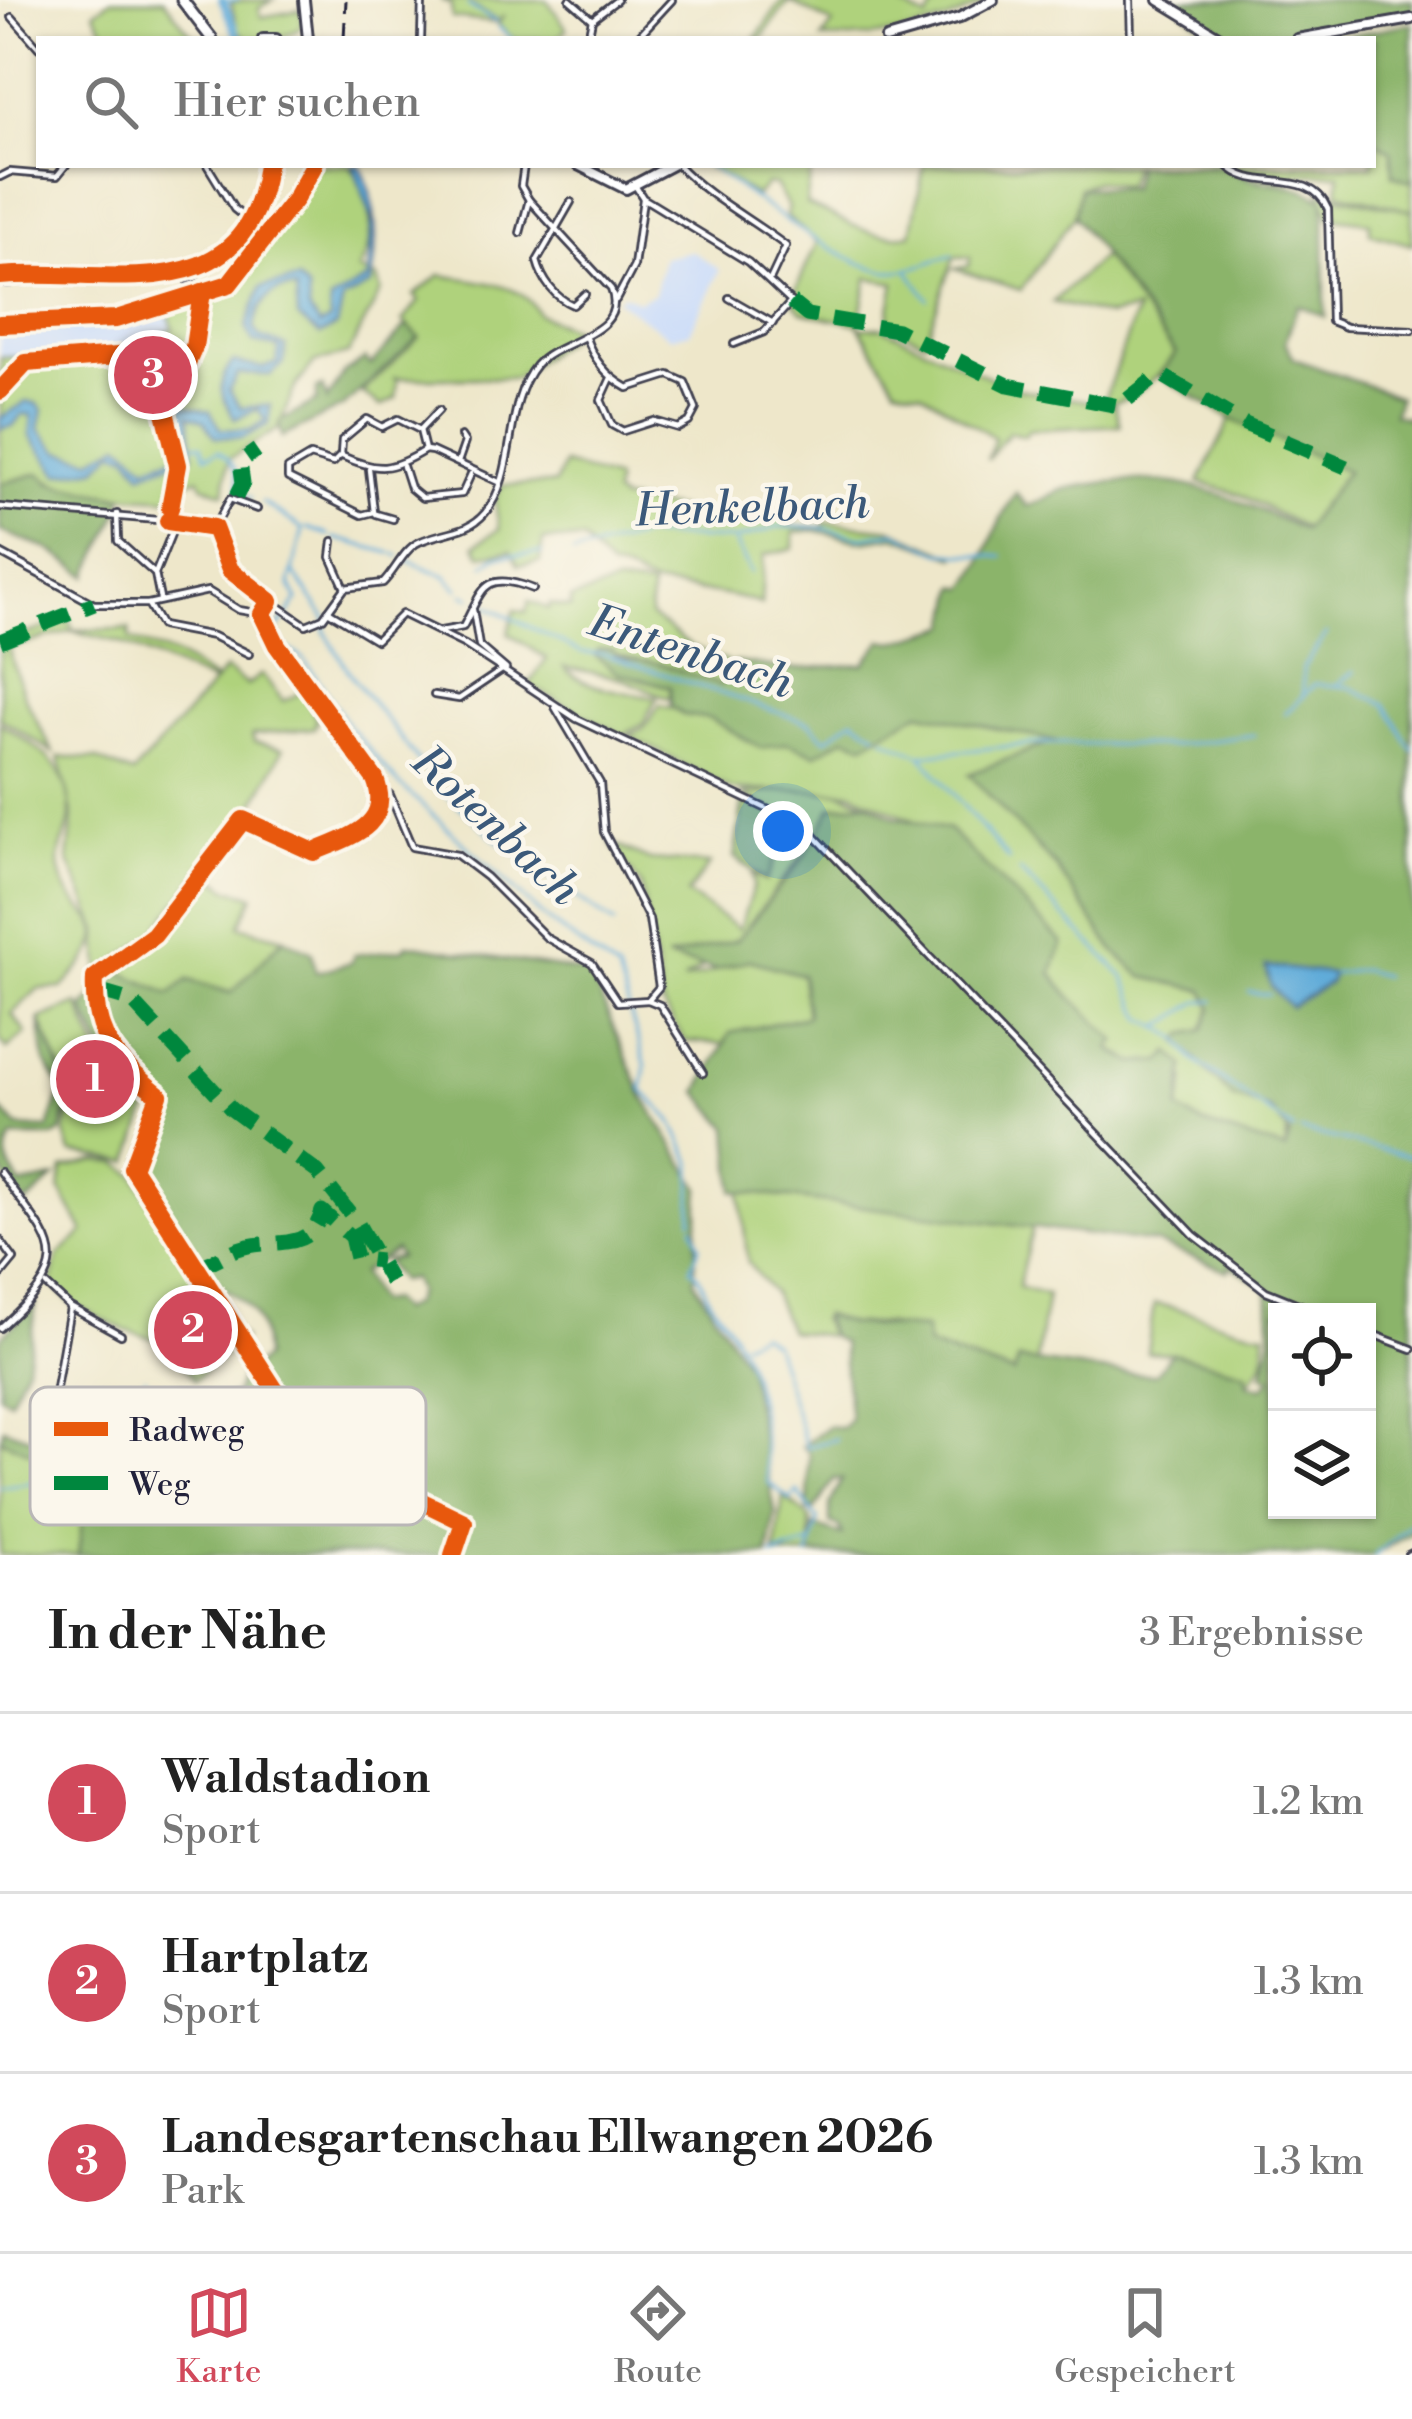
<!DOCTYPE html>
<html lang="de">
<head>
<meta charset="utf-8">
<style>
	body { margin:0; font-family:"Libre Bodoni",serif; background:#f2f2f2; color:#222 }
	.controls { position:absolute; right:36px; bottom:36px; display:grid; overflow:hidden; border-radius:0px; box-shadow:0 3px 9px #0004 }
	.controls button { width:108px; height:108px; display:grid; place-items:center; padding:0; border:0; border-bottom:3px solid #e0e0e0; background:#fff; color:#222; font:60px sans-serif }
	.you { position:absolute; left:783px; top:831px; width:42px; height:42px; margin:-30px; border:9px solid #fff; border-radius:50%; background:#1a73e8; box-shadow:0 0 0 18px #1a73e833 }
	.badge { display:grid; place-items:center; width:78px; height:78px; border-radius:50%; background:#d1495b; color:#fff; font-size:39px; font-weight:700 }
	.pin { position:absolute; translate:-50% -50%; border:6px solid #fff; box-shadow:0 3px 12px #0006 }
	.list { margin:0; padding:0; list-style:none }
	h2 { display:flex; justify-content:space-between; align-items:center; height:156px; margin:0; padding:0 48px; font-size:51px }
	h2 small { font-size:39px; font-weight:400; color:#767676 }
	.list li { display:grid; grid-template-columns:78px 1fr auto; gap:36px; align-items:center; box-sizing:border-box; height:180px; padding:0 48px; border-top:3px solid #e0e0e0 }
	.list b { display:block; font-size:45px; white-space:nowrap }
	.list p { margin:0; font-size:39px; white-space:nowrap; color:#767676 }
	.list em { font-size:39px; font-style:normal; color:#767676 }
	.icon { flex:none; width:66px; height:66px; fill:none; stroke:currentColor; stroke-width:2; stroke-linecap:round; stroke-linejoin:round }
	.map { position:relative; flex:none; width:1412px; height:1555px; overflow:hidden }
	.search { position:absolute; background:#fff; box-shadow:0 3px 9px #0004; left:36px; right:36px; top:36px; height:132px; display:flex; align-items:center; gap:30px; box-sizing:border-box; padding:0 42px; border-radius:0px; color:#767676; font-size:45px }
	.sheet { height:696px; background:#fff }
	nav { display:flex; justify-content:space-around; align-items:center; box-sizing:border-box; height:168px; border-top:3px solid #e0e0e0; background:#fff; font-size:33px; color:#767676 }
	nav a { display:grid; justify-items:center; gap:6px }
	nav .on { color:#d1495b }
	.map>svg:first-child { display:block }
	.built { fill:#cadcf9 }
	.green { fill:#afd27b; stroke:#687a5b; stroke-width:3 }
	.forest { fill:#8bb46b; stroke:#566b53; stroke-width:3; fill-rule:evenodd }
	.water { fill:#61acd9; stroke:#42678a; stroke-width:3 }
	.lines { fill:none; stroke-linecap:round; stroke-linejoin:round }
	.stream { stroke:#61acd9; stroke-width:3 }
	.river { stroke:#61acd9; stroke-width:8 }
	.street-casing { stroke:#414050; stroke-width:10 }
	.secondary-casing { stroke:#414050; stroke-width:14 }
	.primary-casing { stroke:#414050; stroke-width:15 }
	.street { stroke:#fff; stroke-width:4.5 }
	.secondary { stroke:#fff; stroke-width:8 }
	.primary { stroke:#fff; stroke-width:9 }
	.rail { stroke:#22223b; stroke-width:3; stroke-dasharray:18 9; stroke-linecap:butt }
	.quiet { stroke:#00873e; stroke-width:15; stroke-dasharray:30 15; stroke-linecap:butt }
	.cycleway-casing { stroke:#fbf7ec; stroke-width:26 }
	.cycleway { stroke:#e8590c; stroke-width:18 }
	.labels { text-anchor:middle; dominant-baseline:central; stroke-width:9; stroke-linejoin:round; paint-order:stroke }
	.water-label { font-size:45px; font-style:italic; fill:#3b597a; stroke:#fbf7ec }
	.key { fill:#fbf7ec; stroke:#bab7b7; stroke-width:3 }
	.key-label { font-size:33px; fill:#22223b }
</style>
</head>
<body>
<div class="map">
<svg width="1412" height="1555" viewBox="0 0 1412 1555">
	<rect width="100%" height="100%" fill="#fbf7ec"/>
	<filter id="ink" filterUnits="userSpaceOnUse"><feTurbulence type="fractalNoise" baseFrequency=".00833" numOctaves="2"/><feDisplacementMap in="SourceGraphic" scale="24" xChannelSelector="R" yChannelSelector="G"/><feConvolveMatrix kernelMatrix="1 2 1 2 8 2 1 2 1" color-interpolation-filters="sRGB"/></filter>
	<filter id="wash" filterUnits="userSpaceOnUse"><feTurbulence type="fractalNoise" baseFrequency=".004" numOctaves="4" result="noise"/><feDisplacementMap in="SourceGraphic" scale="48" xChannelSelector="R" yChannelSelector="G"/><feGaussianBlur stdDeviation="2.7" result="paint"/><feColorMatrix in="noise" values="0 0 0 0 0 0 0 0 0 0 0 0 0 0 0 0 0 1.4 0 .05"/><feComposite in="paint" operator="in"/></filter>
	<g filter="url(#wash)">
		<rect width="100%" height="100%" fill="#eee7ca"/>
		<g class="built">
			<path d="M692 251 720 270 690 332 670 337 617 300 622 294 638 301 654 294 663 257Z"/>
			<path d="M181 301 188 336 97 359 0 357V326L97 324Z"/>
		</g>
		<g class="green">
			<path d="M111 0H164L195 39H109L94 12Z"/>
			<path d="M243 0H273L259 8 261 17 301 10 303 27 281 38 248 39 238 31 231 3Z"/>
			<path d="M440 0H547L567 29 556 39H513L497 24 504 16 498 21 469 4 496 23 452 18 451 4Z"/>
			<path d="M782 0H891L927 19 939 0H989C938 31 883 39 822 39L833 24 789 1 761 39H755Z"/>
			<path d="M1373 139 1392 151 1393 175 1412 182V245L1370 233V222L1330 217 1320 192 1411 211 1338 192 1340 174H1293L1290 181 1239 173 1229 165H1373Z"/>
			<path d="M315 165H349C375 194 376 240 359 270L377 278 381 291 348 354 315 362 295 387 278 429 229 459 224 493 203 486 199 478 173 487 171 498C141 497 60 495 40 473L0 484 1 357 97 359 165 342 163 332 173 329 166 305 229 284 297 198Z"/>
			<path d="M705 165H812L806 205C847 219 870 242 911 234L924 165H1133L1126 186 1096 181 1080 187 1074 216 1021 290 955 269 969 266 970 257H954L925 341 887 324 895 283 868 278 859 325 802 312 792 299 817 242 786 216 788 207 775 185 767 184 756 196Z"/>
			<path d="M1103 256 1176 354C1159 375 1133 405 1103 403L1137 310 1109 316 1053 302Z"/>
			<path d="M440 275C470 281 525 281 538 314L577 331 515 378H393L398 380 396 398 381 406 362 393 419 337 403 321 419 301 414 295Z"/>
			<path d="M881 327 1012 388 1115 406 1120 425 1028 430 1025 436 1009 432 987 460 995 438 922 392 896 386 860 328Z"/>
			<path d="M1231 419 1348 471 1305 528 1241 495 1199 482Z"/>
			<path d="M564 464 616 480 614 495 621 500 735 518 738 513 798 517 785 527H823L826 522 891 529 957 557 895 536 862 541 814 530 794 532V548L764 555 761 604C725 592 692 591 655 585 637 582 630 569 610 569L583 540H543L540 562 518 565 511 551 481 555 475 545 499 529 495 502 501 485 555 484Z"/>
			<path d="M616 584 651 587 650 616 688 644 733 665 722 685 599 649 595 654 616 672 670 687 672 700 621 678 564 667C581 689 631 693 657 698L642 725 623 735 528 685 547 659 508 633 515 610 526 612 529 601 549 609 550 604 571 608V599Z"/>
			<path d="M70 620 72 630 129 629 130 639 177 656 216 681 225 669 247 685 262 674 283 701 304 691 317 720 314 728 252 735 254 742 283 749 247 819 242 817 152 935 100 973 98 930 68 859 73 817 59 757 96 759 133 774 214 683 119 642 72 631 8 648 24 696 53 752 0 718V642Z"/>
			<path d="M660 705 711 719 760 747 788 742 816 754 846 737 864 744 919 712 1057 741 970 775 1057 868 1113 950 1143 977 1204 990 1212 1008 1203 1030 1185 1034 1233 1098 1270 1109 1288 1124 1285 1151 1201 1123 1179 1110 1186 1080 1170 1052 1162 1061 1134 1063 1110 1048 1116 1042C1094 1016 1071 1002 1051 973L1062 943 949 830 918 822 852 792 733 790 629 736 643 729Z"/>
			<path d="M0 723C37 747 71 765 70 815 70 831 59 846 59 861 62 927 141 908 62 988L38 989 12 1014 26 1033 7 1049 0 1040Z"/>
			<path d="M797 790 840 792 867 802 832 807 818 833 743 794Z"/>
			<path d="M779 816 816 837 737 940 670 959 703 967 683 981 749 960 802 974 807 1016 731 1033 724 1044 685 1041 663 1006 641 886 611 843 650 860 710 864 687 894 739 929 754 885 752 875 766 881 786 835 774 830Z"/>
			<path d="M214 877 228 889 254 895 240 926 284 938 232 993 188 980 170 994 118 971 115 968 155 936 196 882 207 887Z"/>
			<path d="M78 1004 102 1061 151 1099 130 1162 71 1153 65 1134 73 1097 40 1019Z"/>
			<path d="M96 1161 118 1163 135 1175 170 1239 243 1339 195 1380 161 1341 125 1330 72 1304 51 1283 58 1256 84 1232 60 1189 63 1169Z"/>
			<path d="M740 1192 1033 1227 1018 1287 1047 1295 1036 1362 1018 1361 1015 1374 928 1346 887 1324H850L824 1315 821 1320 830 1336 789 1331 773 1293 748 1263Z"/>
			<path d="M1154 1304C1194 1309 1225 1329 1265 1332L1264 1361 1248 1384 1246 1372 1172 1353 1147 1352Z"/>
			<path d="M0 1439C48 1458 62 1470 116 1455L129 1464 120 1492 85 1498 78 1555H0Z"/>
			<path d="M783 1496 810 1518V1555H775Z"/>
		</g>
		<g class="forest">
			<path d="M1172 0H1412V17C1328 23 1238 73 1172 0Z"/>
			<path d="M1412 23V182L1393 175 1391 151 1373 139V39H1329Z"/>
			<path d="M1136 165H1225C1250 191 1296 176 1324 201L1325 317 1298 305 1285 342 1294 359 1399 397 1393 414 1412 418V1532L1374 1555H810L814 1526 842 1535 840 1527 830 1523V1504L842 1479H834L815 1509 808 1511 809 1453 802 1446 828 1426 842 1428 850 1419 842 1343 830 1336 823 1315 850 1324 925 1329 928 1346 1014 1374 1018 1360C1066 1365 1107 1375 1155 1374L1172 1353 1246 1372 1248 1384 1263 1388 1271 1378 1263 1374 1271 1339 1268 1289 1230 1265 1228 1271 1156 1243 734 1191 729 1128 698 1092 730 1033 807 1016 802 975 749 960 716 970 667 958 737 940 805 856 832 807 867 802 895 817 949 830 1063 943 1052 973C1071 1002 1094 1016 1116 1041L1110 1049 1134 1063 1162 1061 1170 1052 1185 1066 1179 1110 1201 1123 1285 1150 1290 1134 1270 1109 1233 1098 1179 1042 1185 1034 1203 1030 1212 1008 1204 990 1143 977 1113 950 1057 868 969 774 1054 741 920 712 864 744 846 737 816 754 788 743 761 748 711 719 684 715 671 706 670 687 616 672 595 655 599 649 613 650 617 657 659 663 721 685 735 662 796 669 864 664 882 640 895 642 949 626 957 586 966 588C988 559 995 522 1016 493L1027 506C1043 503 1053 491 1069 488 1167 469 1216 488 1303 530L1347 471 1231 419 1159 376 1176 353 1074 216 1080 188H1131ZM1277 1312H1367V1510H1277Z"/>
			<path d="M407 325 419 337 344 406 282 437 279 422 317 401V389L323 387 327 400 345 372 365 359 371 365Z"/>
			<path d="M40 473 52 483 123 497C122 511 96 558 88 576L49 549 0 531V484Z"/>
			<path d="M743 799 779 816 774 830 786 834 766 881 734 857Z"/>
			<path d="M284 938 312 952 316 972 352 962 354 955 404 949 407 944 583 972 592 978 644 1098 700 1188 694 1281 748 1367 775 1512 768 1555H78L85 1498 120 1491 124 1470H130L138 1450 114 1447 116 1455C70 1468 44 1459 1 1439L3 1428C34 1439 62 1450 95 1443L108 1398 138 1396 149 1410 160 1393C184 1402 211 1404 235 1394L241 1377 264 1358C263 1291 225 1302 197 1264 175 1235 159 1199 140 1167L162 1103 105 1055 83 1008 118 971 170 994 188 980 231 993ZM395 1250 399 1257 385 1261 399 1281 412 1279 417 1292 412 1304 400 1311 390 1300 377 1302 361 1273Z"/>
			<path d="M39 1019 71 1095 61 1132 52 1137H13C0 1156 10 1167 21 1185L54 1178 26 1204 0 1169V1109L18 1127 48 1129 62 1090 45 1062Z"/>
			<path d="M36 1304 27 1365 10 1400 0 1395V1338Z"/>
		</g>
		<g class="water">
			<path d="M353 165 361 166C378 205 379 243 371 285L343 300 337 326 320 335 298 318 296 290C272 284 257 306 254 328L259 337 286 346 283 364 270 375 238 374 229 390 241 408 270 405 269 424 243 438 215 437 204 421 189 415 194 455 142 473 127 454 114 451 97 468 59 474 30 435 32 415 22 414 13 426 0 429V418L26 402 36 403 43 410 39 429 59 451 92 459 121 443 147 466 186 452 179 413 184 405 210 411 221 429 250 430 265 420 258 409 235 419C221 396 214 384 233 362L263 368 277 363 279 348 253 342 246 327 261 287 298 280 308 290 309 310 320 326 330 320V301L368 279 372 219Z"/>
			<path d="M1266 966 1333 974 1329 983 1290 1007 1271 986Z"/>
		</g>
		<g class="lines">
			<g class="stream">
				<path d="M223 3 237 0"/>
				<path d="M468 5 496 22"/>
				<path d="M498 27 512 39"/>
				<path d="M706 165C748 192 846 270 890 271 910 272 933 260 953 255"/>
				<path d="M909 271 928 299"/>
				<path d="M195 444 202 445 206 456 218 451C234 461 239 473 238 492"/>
				<path d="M242 494 251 498"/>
				<path d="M262 502 303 529 290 584 298 600 276 631 282 645 304 659 348 725 397 782 546 919 618 972 646 1066 642 1090 671 1119 692 1162V1220"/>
				<path d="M307 528 328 535"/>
				<path d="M334 538 391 553"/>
				<path d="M735 542 751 573"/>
				<path d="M395 554 399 556"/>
				<path d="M573 554 646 536 734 540 779 527H817L862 537 896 532 940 552 1003 557"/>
				<path d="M406 560 446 576 458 589"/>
				<path d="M485 565 496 556 542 553"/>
				<path d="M295 574 326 619 325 632 351 675 441 790 499 841 614 924"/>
				<path d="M463 594 471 598"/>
				<path d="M480 602 582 653 603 654 810 723 826 739 853 719 877 734"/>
				<path d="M1336 685 1354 672"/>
				<path d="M1303 697V668L1326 634"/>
				<path d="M1285 714 1315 684 1349 687 1385 704 1412 749"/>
				<path d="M884 738 921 755 1009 860"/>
				<path d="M921 755 1043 743 1170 746 1254 735"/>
				<path d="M1020 871 1124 977 1143 1018 1177 1037 1194 1060 1294 1130"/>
				<path d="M1333 974 1362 970 1383 976"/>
				<path d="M1249 992 1270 995"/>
				<path d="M1159 1028 1200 1001H1214"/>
				<path d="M1301 1131 1412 1157"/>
				<path d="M693 1226 700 1246 691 1268C706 1281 703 1293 714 1306 760 1363 760 1412 768 1482L791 1500 797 1491 818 1520 809 1555"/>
				<path d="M743 1342 760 1333 774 1344 806 1447 836 1439"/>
				<path d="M213 1408 217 1406"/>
				<path d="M144 1417 172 1419 207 1410"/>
				<path d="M133 1434 142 1417 145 1378"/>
				<path d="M241 1476 247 1478"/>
				<path d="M0 1487 53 1479 91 1483 109 1470 216 1480 234 1476"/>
				<path d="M772 1555 810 1544"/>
				<path d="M1375 1555 1412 1522"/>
			</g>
			<path class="river" d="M222 0 239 39"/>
		</g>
	</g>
	<g filter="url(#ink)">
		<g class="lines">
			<defs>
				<g id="street">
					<path d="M570 0 592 19"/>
					<path d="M1130 0 1131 39"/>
					<path d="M12 17 39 48"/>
					<path d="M421 39 422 0"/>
					<path d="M588 39 592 19 617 0"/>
					<path d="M636 39 672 0"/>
					<path d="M207 165 234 209 249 221"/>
					<path d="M678 165C708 197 751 219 786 246L771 278"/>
					<path d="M1227 165C1254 194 1310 166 1328 209L1331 321 1346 327 1412 330"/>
					<path d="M0 177 10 172 57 176 66 165"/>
					<path d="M636 187 643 198 748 262 791 302 764 332 734 344"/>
					<path d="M571 202 537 261C542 280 555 298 573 305L585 294"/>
					<path d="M520 233 529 200"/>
					<path d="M0 284 26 282"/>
					<path d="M729 298 773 323"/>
					<path d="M616 300 634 266 643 199"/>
					<path d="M0 324 94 322 202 292"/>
					<path d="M585 336C594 360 606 376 628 388L669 375 685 382 696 409 689 422 678 428 654 421 623 431 612 425 601 400 611 378"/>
					<path d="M420 430 439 410"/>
					<path d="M341 455 342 440 367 419 382 427 398 419 420 430 425 450"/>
					<path d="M340 456 333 463 310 456 288 469V478L362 515 374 512 369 469"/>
					<path d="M342 456C378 472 391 471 425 450L432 451 499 482"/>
					<path d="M458 462 465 442 461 436"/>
					<path d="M403 466 410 488 422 498 462 494 471 474"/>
					<path d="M0 507 206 524 217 533 235 576 306 625 323 618 345 588 383 583C395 571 404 549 419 542 442 531 467 534 485 513 518 473 503 405 536 365 559 339 629 335 611 289L529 200 521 186 524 165"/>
					<path d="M117 514 118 541 155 574 160 599"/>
					<path d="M376 514 393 519"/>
					<path d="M214 528 230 499 257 509"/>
					<path d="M333 541 331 557 344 586"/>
					<path d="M0 553 94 604H148L208 591 239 610 262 614"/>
					<path d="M155 574 176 522"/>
					<path d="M148 604 161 626 213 636 249 654"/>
					<path d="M473 610 479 646 506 669"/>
					<path d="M328 611 376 640 402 614 465 645 577 719 807 828 1194 1235 1266 1291 1318 1312"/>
					<path d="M262 614 277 645 361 764 390 795 412 847 457 855 486 877 547 938 592 963 618 1002 648 1000 659 987 649 919 604 832 600 783 555 707"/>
					<path d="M441 631 463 627C483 590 483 569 533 589"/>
					<path d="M434 695 459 699 502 670"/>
					<path d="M648 1000 660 1005 703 1073"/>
					<path d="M0 1172C55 1249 79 1257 0 1328"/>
					<path d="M0 1240 14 1259 0 1276"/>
					<path d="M46 1285 70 1307 121 1335"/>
					<path d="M1367 1332 1412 1349"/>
					<path d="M56 1388 70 1308"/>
					<path d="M1408 1555 1412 1553"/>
				</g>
				<g id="secondary">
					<path d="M304 0 308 39"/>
					<path d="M1159 0 1223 39"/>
					<path d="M263 39H276"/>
					<path d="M886 39 959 18 993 0"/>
					<path d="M1297 39 1412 19"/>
					<path d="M578 165 626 189 672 165"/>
				</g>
				<g id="primary">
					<path d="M182 0 212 39"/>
					<path d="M0 276C104 266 247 317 267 165"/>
				</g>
			</defs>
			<use href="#street" class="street-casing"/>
			<use href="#secondary" class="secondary-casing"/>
			<use href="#primary" class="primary-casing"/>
			<use href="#street" class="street"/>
			<use href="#secondary" class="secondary"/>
			<use href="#primary" class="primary"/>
			<g class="rail">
				<path d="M344 39 346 0"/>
				<path d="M0 317C135 320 234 290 303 165"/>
			</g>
			<g class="quiet">
				<path d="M791 302 807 315 897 330 1008 385 1119 406 1156 377H1165L1245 424 1346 467"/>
				<path d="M236 497 243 483 240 462 257 450"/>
				<path d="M0 641 94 604"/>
				<path d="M94 990 132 1001 231 1109 317 1172 357 1222 391 1282"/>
				<path d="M192 1267C210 1266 222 1255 238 1249 270 1236 310 1256 322 1211L351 1237 356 1258 380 1261"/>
			</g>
			<defs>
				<g id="cycleway">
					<path d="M0 276C104 266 247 317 267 165"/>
					<path d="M0 324 116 319 229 284 295 199 314 165"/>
					<path d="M0 391 26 363 143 354 188 362"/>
					<path d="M170 508 178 465 165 412 194 347 202 292"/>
					<path d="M168 521 214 528 230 570 270 601 262 614 277 645 375 779C393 825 351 836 314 852L243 820 154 935 95 978C92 1036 117 1062 159 1095L132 1168 295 1421 394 1488 464 1522 453 1555"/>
				</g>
			</defs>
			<use href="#cycleway" class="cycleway-casing"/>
			<use href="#cycleway" class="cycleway"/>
		</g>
	</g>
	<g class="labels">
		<g class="water-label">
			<text transform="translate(752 508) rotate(-2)">Henkelbach</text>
			<text transform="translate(691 653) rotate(18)">Entenbach</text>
			<text transform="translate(495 826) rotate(43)">Rotenbach</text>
		</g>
	</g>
	<rect x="30" y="1387" width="396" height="138" rx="18" class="key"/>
	<rect x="54" y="1422" width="54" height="14" fill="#e8590c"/>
	<rect x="54" y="1476" width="54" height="14" fill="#00873e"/>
	<g class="key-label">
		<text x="129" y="1441">Radweg</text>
		<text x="129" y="1495">Weg</text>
	</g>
</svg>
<div class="controls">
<button><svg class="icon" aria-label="locate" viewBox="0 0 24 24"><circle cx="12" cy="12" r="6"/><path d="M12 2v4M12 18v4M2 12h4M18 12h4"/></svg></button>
<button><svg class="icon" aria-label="layers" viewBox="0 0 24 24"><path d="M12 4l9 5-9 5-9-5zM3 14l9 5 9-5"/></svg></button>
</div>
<div class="you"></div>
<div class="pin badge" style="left:95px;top:1079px">1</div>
<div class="pin badge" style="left:193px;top:1330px">2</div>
<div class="pin badge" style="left:153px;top:375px">3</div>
<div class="search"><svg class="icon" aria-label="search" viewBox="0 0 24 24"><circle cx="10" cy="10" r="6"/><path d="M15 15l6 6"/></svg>Hier suchen</div>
</div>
<section class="sheet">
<h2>In der Nähe<small>3 Ergebnisse</small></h2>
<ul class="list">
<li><span class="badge">1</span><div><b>Waldstadion</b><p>Sport</p></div><em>1.2 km</em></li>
<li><span class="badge">2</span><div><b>Hartplatz</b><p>Sport</p></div><em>1.3 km</em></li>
<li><span class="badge">3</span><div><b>Landesgartenschau Ellwangen 2026</b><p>Park</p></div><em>1.3 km</em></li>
</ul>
</section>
<nav>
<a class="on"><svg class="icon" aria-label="map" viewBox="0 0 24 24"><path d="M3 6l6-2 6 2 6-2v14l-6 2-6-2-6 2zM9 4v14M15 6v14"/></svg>Karte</a>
<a><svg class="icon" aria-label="directions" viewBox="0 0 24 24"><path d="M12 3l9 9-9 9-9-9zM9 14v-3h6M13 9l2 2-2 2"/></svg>Route</a>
<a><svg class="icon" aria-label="saved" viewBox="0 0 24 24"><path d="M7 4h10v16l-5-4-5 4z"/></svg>Gespeichert</a>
</nav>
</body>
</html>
